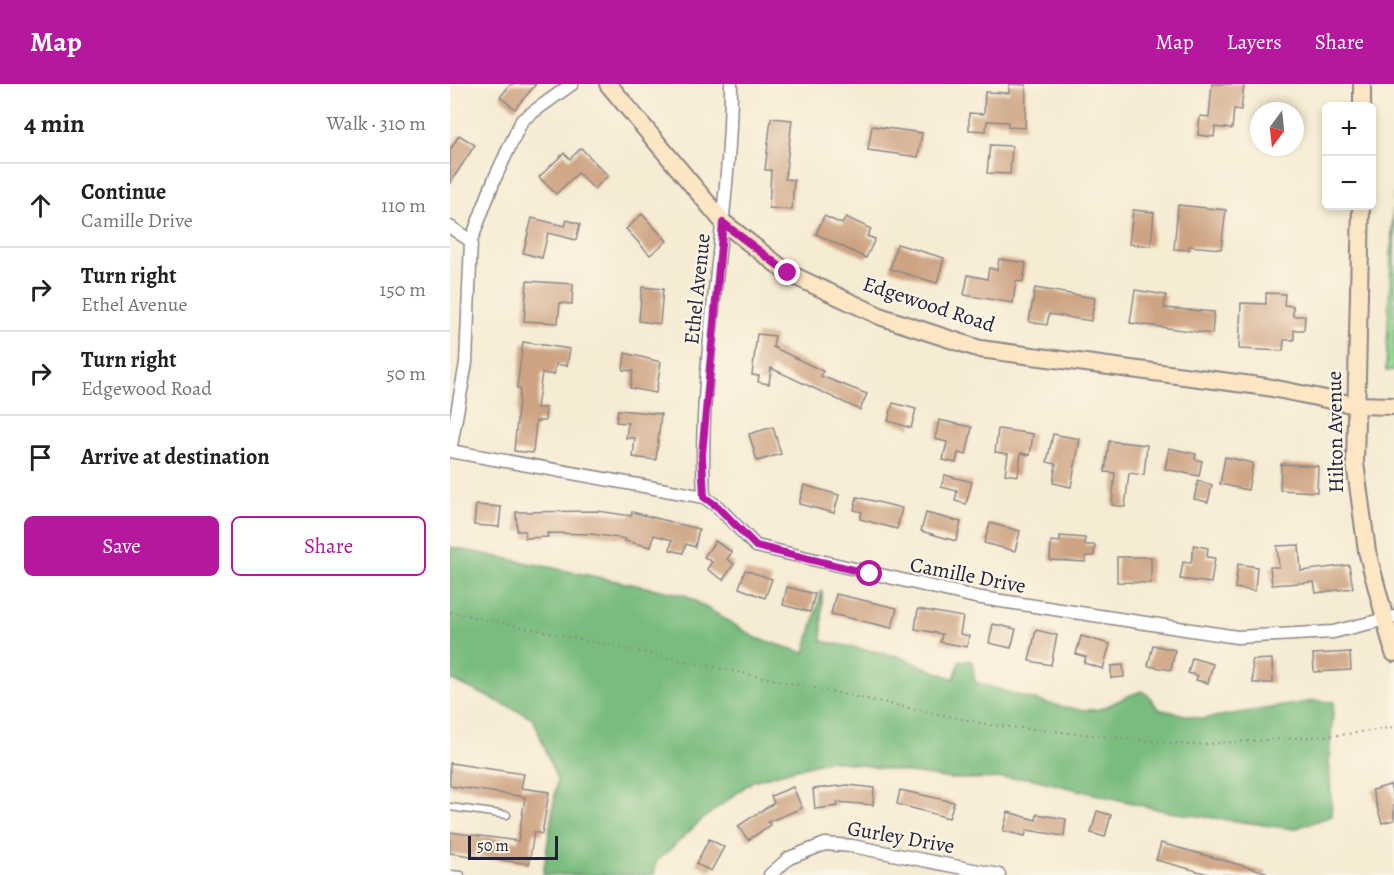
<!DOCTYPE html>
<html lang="en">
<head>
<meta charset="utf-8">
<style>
	body { margin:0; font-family:Alegreya,serif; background:#f6f6f6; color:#202124 }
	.controls { position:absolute; right:18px; top:18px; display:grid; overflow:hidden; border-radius:9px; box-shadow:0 3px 9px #0003 }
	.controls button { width:54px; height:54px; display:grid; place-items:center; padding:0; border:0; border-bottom:2px solid #e0e0e0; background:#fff; color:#202124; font:30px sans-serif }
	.compass { position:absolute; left:800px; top:18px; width:54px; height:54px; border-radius:50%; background:#fff; box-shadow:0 3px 9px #0003; rotate:195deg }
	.scale { position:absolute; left:18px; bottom:15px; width:90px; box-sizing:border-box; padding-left:6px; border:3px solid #22223b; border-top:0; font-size:16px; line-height:21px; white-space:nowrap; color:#22223b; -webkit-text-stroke:4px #fcf5e5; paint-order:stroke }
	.stop { position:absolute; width:18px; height:18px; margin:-14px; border:4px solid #b5179e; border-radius:50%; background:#fff }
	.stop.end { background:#b5179e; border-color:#fff; box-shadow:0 2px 6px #0008 }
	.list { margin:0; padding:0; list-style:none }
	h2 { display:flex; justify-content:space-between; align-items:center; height:78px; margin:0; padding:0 24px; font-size:26px }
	h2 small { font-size:20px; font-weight:400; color:#757577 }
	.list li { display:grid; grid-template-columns:39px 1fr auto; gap:18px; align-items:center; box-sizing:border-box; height:84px; padding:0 24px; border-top:2px solid #e0e0e0 }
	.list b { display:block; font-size:22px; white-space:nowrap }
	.list p { margin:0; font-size:20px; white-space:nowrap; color:#757577 }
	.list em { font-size:20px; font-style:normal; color:#757577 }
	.actions { display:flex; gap:12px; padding:18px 24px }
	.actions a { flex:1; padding:14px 0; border:2px solid #b5179e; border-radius:9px; text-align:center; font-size:21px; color:#b5179e }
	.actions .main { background:#b5179e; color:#fff }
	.icon { flex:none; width:33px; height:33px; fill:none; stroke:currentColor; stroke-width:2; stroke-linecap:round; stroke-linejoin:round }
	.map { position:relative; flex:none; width:944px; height:791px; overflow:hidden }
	header { display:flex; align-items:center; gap:36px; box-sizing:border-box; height:84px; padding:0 30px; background:#b5179e; color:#fff }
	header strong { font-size:28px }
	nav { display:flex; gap:33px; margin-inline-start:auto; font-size:21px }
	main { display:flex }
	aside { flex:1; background:#fff }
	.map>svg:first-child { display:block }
	.green { fill:#97dc95; stroke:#5c7f68; stroke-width:1.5 }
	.forest { fill:#79bc7e; stroke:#4e6f5c; stroke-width:1.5 }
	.building { fill:#cda382 }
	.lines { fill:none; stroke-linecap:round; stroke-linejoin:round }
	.lane-casing { stroke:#8c8687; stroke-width:9 }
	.street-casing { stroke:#8c8687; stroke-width:15 }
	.secondary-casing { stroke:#8c8687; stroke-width:20 }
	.path { stroke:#8c8687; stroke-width:2; stroke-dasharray:1.5 4.5; stroke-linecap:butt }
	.lane { stroke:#fff; stroke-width:6 }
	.street { stroke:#fff; stroke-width:12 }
	.secondary { stroke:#fce6c4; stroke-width:16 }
	.route { stroke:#b5179e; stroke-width:8 }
	.labels { text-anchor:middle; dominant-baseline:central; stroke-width:4.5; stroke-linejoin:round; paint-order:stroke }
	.street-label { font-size:21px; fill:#22223b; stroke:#fcf5e5 }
</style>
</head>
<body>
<header>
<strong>Map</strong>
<nav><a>Map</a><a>Layers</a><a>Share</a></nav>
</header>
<main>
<aside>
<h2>4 min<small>Walk · 310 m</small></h2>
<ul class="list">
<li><svg class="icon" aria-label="ahead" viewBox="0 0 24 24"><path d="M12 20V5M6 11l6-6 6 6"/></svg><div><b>Continue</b><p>Camille Drive</p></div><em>110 m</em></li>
<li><svg class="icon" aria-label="right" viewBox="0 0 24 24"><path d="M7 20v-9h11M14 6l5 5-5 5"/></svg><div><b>Turn right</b><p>Ethel Avenue</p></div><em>150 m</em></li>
<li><svg class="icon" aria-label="right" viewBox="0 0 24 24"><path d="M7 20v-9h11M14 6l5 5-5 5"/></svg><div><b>Turn right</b><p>Edgewood Road</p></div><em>50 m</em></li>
<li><svg class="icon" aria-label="arrive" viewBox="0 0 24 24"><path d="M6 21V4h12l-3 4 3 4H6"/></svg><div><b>Arrive at destination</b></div></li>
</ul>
<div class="actions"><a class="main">Save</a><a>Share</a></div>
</aside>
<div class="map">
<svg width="944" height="791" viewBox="0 0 944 791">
	<rect width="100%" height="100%" fill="#fcf5e5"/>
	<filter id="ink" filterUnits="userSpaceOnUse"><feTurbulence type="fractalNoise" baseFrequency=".0167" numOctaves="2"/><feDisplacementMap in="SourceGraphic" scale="12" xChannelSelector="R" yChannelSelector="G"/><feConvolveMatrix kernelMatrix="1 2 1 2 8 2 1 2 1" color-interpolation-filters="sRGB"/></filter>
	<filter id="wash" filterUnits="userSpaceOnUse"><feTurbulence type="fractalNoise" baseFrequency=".008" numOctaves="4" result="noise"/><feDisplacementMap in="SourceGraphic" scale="24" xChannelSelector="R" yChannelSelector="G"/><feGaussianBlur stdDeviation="1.35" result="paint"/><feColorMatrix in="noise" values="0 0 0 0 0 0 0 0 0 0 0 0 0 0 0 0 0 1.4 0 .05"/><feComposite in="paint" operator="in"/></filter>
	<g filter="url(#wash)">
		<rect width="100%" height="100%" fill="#f6ebd3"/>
		<path class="green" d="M944 109V286L936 287Z"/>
		<path class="forest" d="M0 463 235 511 306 554 355 569 372 506V557L447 572 504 595 510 576 522 577 525 598C551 606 626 631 649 625 663 621 676 611 692 607L700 613 708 625 752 635 864 617 884 618 879 674 882 732 844 745 719 728 579 694 501 695 379 676 303 697 254 734 206 778 204 791H93L107 696 83 634 0 595Z"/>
		<g id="blocks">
			<g class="building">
				<path d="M61 0H86L65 25 50 13Z"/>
				<path d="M559 0 576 1 575 44 558 43V38L537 37 536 47 519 46V29L534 30 535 8 559 9Z"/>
				<path d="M762 0H794L791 26 784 25 782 45 765 43 764 53 748 51 750 32 759 33Z"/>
				<path d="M321 34 342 36 335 95 344 96 342 126 319 124 321 86H315Z"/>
				<path d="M422 42 472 49 468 73 418 66Z"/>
				<path d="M9 51 25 61 0 99V66Z"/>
				<path d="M540 61 562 62 560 90 537 89Z"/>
				<path d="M131 64 158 92 144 105 128 89 106 110 89 93 114 69 120 75Z"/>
				<path d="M728 121 776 126 771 165 739 162V166L724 165Z"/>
				<path d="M683 126 704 128 701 162 679 160Z"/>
				<path d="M192 130 217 157 200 171 176 145Z"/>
				<path d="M374 132 392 140 396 133 421 145 417 152 425 155 416 174 366 150Z"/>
				<path d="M82 134 115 142 117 136 130 140 126 156 98 149 92 174 73 169Z"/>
				<path d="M447 160 494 174 487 199 440 185Z"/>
				<path d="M549 175 576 179 573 198 566 197 563 219 514 211 518 191 537 195 539 184 547 186Z"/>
				<path d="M77 197 123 200 122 220 110 219 108 239 74 237Z"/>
				<path d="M192 203 213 205 210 240 189 237Z"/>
				<path d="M585 204 645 214 641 237 599 230 597 241 579 238Z"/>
				<path d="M685 206 716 211 714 224 764 228 762 250 680 239Z"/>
				<path d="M816 209 835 210 834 221 843 222V232H855L854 246H844V256H834L833 267 789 265 791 219 816 220Z"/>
				<path d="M307 250 325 252 323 263 373 287 371 292 417 310 410 326 321 284 319 300 308 298 309 292 302 291Z"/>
				<path d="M73 258 120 265 117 282 106 280 104 291 92 289 87 324H96L95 337H86L83 369 64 367 70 305 67 304Z"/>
				<path d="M175 269 211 278 206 309 180 304 183 287 173 286Z"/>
				<path d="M443 319 466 325 461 344 438 337Z"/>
				<path d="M168 326 211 330 206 376 183 373 185 354H176L178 339 166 338Z"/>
				<path d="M489 336 522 343 516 371 508 369 506 379 493 376 497 358 485 355Z"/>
				<path d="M323 343 331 370 307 377 299 350Z"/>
				<path d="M548 345 583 350 580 371 571 369 568 392 555 390 558 370 545 368Z"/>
				<path d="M603 350 630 355 621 403 603 399 606 380 597 378Z"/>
				<path d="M659 357 697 361 694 391 679 389 675 423 662 421 665 389 655 388Z"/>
				<path d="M719 364 746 370 745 375 752 377 749 392 715 385Z"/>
				<path d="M775 373 803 379 798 406 770 400Z"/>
				<path d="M831 380 868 382 867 408 830 406Z"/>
				<path d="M495 391 522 398 516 420 505 417 507 407 491 403Z"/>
				<path d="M748 397 762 401 758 418 744 415Z"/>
				<path d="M354 401 389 411 384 429 349 420Z"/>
				<path d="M407 413 452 424 447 445 410 435 412 428 404 426Z"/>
				<path d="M26 421 51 423 49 443 24 441Z"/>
				<path d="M148 427 181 432 182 428 249 445 245 463 236 460 233 469 220 466 222 456 204 451 201 463 175 457 176 455 141 450 97 449 98 453 75 454V447H67L66 428Z"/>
				<path d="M476 429 511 438 506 457 471 447Z"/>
				<path d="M540 439 570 447 565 467 534 459Z"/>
				<path d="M610 452 635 454V461H645L644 472H636L635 478 600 476 601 457 610 458Z"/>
				<path d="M265 457 282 468 277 475 284 480 273 496 257 485 262 478 254 473Z"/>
				<path d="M744 461 758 464 757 473 765 474 761 499 730 495 733 478 741 479Z"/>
				<path d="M849 461 851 487 899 481 903 504 866 509 864 498 822 501 820 483H829L827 462Z"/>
				<path d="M667 473H701V499L667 498Z"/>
				<path d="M788 480 807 483 805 507 785 504Z"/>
				<path d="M295 486 322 495 315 514 289 504Z"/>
				<path d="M337 503 365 510 360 528 333 521Z"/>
				<path d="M386 510 447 524 442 544 381 530Z"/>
				<path d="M468 525 513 533 510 550 519 552 517 563 490 558 492 550 465 545Z"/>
				<path d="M543 540 566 545 561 564 539 559Z"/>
				<path d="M586 546 607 551 601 581 579 577Z"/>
				<path d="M631 552 660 560 653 585 634 579 636 573 626 570Z"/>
				<path d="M703 561 725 566 721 586 698 582Z"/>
				<path d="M900 568 901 586 864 588 863 570Z"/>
				<path d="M742 574 763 580 758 599 746 596 748 592 738 589Z"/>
				<path d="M822 575 823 599H803L802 576Z"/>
				<path d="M673 581 674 593 661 594V582Z"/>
				<path d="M0 679 74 690 71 704 99 708 92 750 84 748 79 780 0 769V748L68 757 75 713 0 702Z"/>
				<path d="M398 701 424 704 423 721 387 718 388 722 365 725 363 705Z"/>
				<path d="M940 701 944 714V736L932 739 922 706Z"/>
				<path d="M343 703 352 724 318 738 321 741 298 756 288 742 324 719 321 712Z"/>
				<path d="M450 706 504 718 499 734 447 720Z"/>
				<path d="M647 727 661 731 655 753 641 749Z"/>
				<path d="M558 728 586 736 587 730 616 735 614 752 577 746 575 752 553 747Z"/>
				<path d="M259 755 274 763 261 787 246 780Z"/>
				<path d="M711 759 816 788V791H762L706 776Z"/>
			</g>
		</g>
	</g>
	<g filter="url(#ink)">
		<use href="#blocks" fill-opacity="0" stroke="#8c8687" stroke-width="1.5"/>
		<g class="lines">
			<defs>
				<g id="lane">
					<path d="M0 723 57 731"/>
					<path d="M0 790 11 791"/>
				</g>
				<g id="street">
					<path d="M0 143 21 157"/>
					<path d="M0 367 254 413 268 423 306 462 525 513 787 553 883 548 944 533"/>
					<path d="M0 367 16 279 21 157 44 96 72 36 122 0"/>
					<path d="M254 413C247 277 281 137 281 0"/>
					<path d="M320 791 339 774 375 760 402 762 549 791"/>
				</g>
				<g id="secondary">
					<path d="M158 0 274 139 338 189 432 233 530 265 817 303 905 321 944 322"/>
					<path d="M912 22V0"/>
					<path d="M911 122 905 379 917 467 944 569"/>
				</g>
			</defs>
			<use href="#lane" class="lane-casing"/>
			<use href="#street" class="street-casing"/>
			<use href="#secondary" class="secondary-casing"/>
			<path class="path" d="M0 528 541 641 741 661 891 651 944 643"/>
			<use href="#lane" class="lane"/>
			<use href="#street" class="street"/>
			<use href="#secondary" class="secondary"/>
		</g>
	</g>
	<g class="lines" filter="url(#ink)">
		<path class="route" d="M338 189 273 139 252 371 254 413 268 423 306 462 420 490"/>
	</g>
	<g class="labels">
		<g class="street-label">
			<text transform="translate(247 205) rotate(-84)">Ethel Avenue</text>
			<text transform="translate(479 220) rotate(18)">Edgewood Road</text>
			<text transform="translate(885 348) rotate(-91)">Hilton Avenue</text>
			<text transform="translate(518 491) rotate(11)">Camille Drive</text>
			<text transform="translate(451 753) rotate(10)">Gurley Drive</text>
		</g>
	</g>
</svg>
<div class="controls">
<button>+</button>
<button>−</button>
</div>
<svg class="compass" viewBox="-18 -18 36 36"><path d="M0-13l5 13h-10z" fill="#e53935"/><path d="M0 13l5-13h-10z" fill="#757577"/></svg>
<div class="scale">50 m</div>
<div class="stop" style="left:420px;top:490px"></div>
<div class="stop end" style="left:338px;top:189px"></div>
</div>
</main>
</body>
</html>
